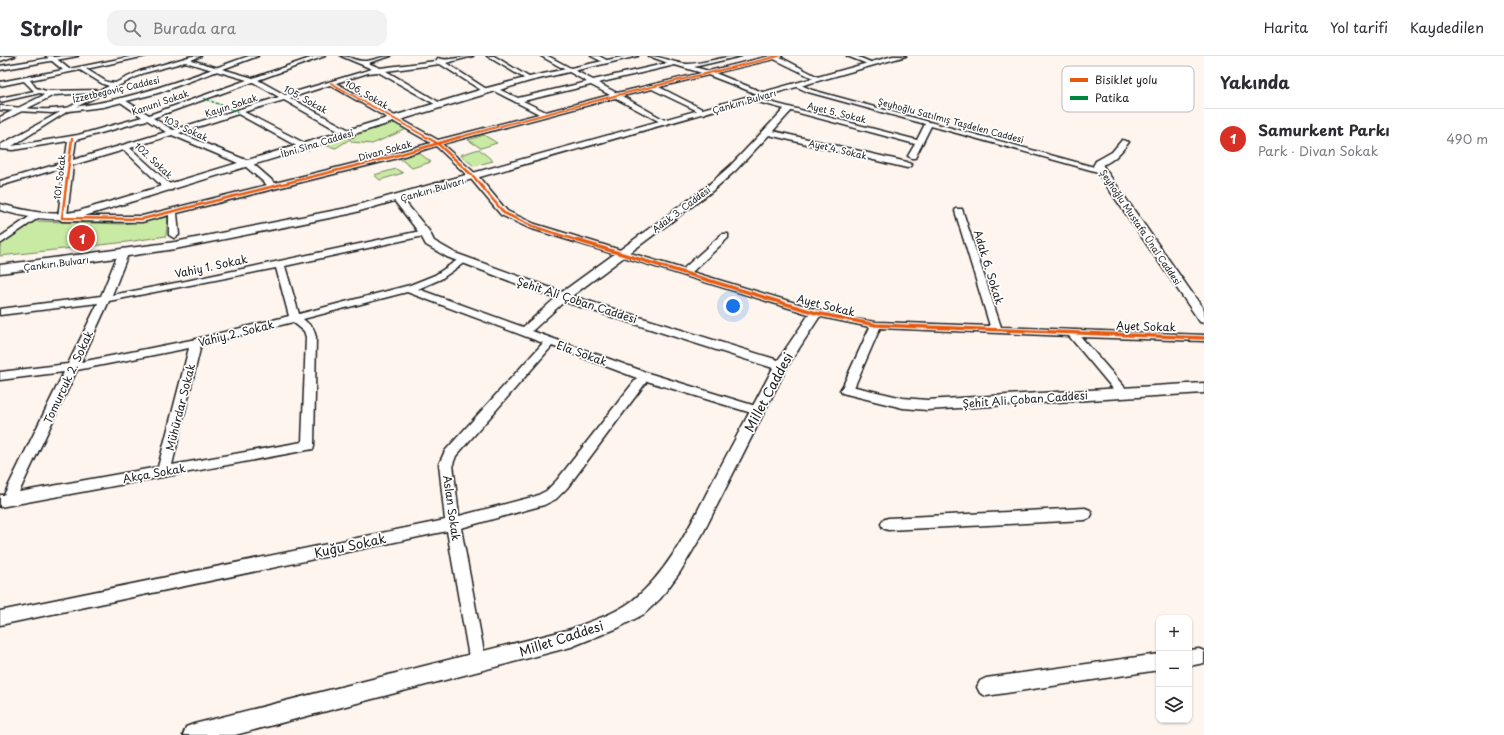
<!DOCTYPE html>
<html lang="tr">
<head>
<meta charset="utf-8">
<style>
	body { margin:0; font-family:"Playpen Sans",sans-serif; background:#f2f2f3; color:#2b2b33 }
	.controls { position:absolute; right:12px; bottom:12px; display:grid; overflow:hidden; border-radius:8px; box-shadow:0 1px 3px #0004 }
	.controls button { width:36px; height:36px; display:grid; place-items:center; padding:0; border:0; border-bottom:1px solid #e1e1e2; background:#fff; color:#2b2b33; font:20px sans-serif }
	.you { position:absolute; left:733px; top:250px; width:14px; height:14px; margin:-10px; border:3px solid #fff; border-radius:50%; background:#1a73e8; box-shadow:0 0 0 6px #1a73e833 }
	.badge { display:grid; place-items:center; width:26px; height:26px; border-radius:50%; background:#d93025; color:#fff; font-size:13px; font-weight:700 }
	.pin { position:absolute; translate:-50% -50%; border:2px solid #fff; box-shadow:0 1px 4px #0006 }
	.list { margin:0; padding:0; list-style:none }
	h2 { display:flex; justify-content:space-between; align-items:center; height:52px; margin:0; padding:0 16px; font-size:17px }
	h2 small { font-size:13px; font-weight:400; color:#7c7c81 }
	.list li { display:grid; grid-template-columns:26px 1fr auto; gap:12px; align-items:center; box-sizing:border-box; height:60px; padding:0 16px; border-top:1px solid #e1e1e2 }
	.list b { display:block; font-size:15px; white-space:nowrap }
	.list p { margin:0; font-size:13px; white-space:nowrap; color:#7c7c81 }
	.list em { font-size:13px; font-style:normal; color:#7c7c81 }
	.icon { flex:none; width:22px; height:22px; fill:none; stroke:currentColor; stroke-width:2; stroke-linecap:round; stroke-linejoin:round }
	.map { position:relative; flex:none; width:1204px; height:679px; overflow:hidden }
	header { display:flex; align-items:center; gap:24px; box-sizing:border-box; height:56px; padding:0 20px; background:#fff; border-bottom:1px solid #e1e1e2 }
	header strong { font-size:19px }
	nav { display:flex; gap:22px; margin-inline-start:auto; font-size:14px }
	.search { width:280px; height:36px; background:#f2f2f3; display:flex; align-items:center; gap:10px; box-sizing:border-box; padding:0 14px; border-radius:12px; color:#7c7c81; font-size:15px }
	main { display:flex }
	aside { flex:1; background:#fff }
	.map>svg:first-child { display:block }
	.green { fill:#c9eaa3; stroke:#728360 }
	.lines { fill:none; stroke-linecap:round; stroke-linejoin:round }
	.minor-casing { stroke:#1c1c1c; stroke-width:3 }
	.tertiary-casing { stroke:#1c1c1c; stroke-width:3 }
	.secondary-casing { stroke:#1c1c1c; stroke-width:3 }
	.minor { fill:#fff; fill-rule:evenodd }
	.tertiary { fill:#fff; fill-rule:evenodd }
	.secondary { fill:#fff; fill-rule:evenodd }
	.quiet { stroke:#00873e; stroke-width:1.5; stroke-dasharray:3 1.5; stroke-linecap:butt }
	.cycleway-far2-casing { stroke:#fff; stroke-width:3.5 }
	.cycleway-far1-casing { stroke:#fff; stroke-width:4 }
	.cycleway-casing { stroke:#fff; stroke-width:5.5 }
	.cycleway-far2 { stroke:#e8590c; stroke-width:2 }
	.cycleway-far1 { stroke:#e8590c; stroke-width:2.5 }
	.cycleway { stroke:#e8590c; stroke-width:3.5 }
	.labels { text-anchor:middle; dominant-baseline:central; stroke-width:3.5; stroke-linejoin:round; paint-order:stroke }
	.far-street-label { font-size:9px; fill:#1c1c1c; stroke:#fff }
	.street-label { font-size:11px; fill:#1c1c1c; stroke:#fff }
	.near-street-label { font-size:13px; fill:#1c1c1c; stroke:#fff }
	.key { fill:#fff; stroke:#bbb; stroke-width:1 }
	.key-label { font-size:11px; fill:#1c1c1c }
</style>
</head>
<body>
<header>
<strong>Strollr</strong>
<div class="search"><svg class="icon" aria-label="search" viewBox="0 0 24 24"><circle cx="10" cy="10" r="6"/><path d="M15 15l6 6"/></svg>Burada ara</div>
<nav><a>Harita</a><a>Yol tarifi</a><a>Kaydedilen</a></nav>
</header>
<main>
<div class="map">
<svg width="1204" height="679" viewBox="0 0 1204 679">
	<rect width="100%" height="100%" fill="#fef5ee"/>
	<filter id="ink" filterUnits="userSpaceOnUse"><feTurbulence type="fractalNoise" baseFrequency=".025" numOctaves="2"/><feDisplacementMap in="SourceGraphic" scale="8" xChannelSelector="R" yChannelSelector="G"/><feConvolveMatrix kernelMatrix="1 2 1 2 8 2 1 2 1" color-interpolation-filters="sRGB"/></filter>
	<g filter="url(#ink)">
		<g class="green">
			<path d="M396 66 407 73 372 88 352 86 350 83 336 92 323 89Z"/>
			<path d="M484 79 497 87 481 92 468 84Z"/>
			<path d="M479 93 493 105 474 110 460 99Z"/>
			<path d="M418 96 431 106 412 112 399 102Z"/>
			<path d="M396 113 403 117 380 124 374 119Z"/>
			<path d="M168 161 166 180 127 186 0 200V189L35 165 123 168Z"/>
		</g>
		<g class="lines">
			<defs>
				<g id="minor">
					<path d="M5 0H15L0 5V1Z"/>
					<path d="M46 0H53L69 13 134 0H146L86 13 107 26 115 27 140 15 192 0H201L191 4 253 22 316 0H325L258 24 285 39 372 13 341 0C349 0 355 5 363 5 370 6 382 0 391 0L368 7 380 12 436 5 438 2C447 6 463 0 473 0L446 7 488 34V36H484L440 8 386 15 442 48V50L440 51 378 16 368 17 336 27 438 84 539 58 492 34V32H496L518 42 587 26 541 0H548L593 24 668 7 649 0C663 0 677 9 689 8 706 7 723 0 741 0L694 11 709 15 770 0H782L780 1 822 23 817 24 774 3 715 17 767 38 768 39 765 41 708 19 659 31 706 55 707 56 704 58 652 33 622 40 668 66V68H664L615 42 442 88 477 119 507 155 535 168 683 213 722 178H728V182L692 216 819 254 854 263 876 266 990 270 955 155 956 153H962L1001 271 1204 279V285L1081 281 1127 334 1129 337 1127 340H1119L1069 280 880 272 853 334 847 338 841 334 870 271 812 259 529 172 501 159 471 123 436 90 394 103 177 157 179 179 174 182 169 179V159L142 166 62 165 58 162 64 111 0 130V125L65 106 68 85 13 94 0 93V89L95 37 54 39 0 66V61L44 39 40 37 0 46V42L34 35 24 25 0 30V26L63 14ZM185 6 247 24 149 59 123 43H119V45L142 61 78 79 12 90 68 55 144 17ZM675 9 702 17 617 37 598 27ZM80 14 103 28 109 30 101 34 46 35 36 32 30 24ZM253 26 279 41 173 74 153 62ZM330 29 431 87 388 99 275 127 251 106 179 77 238 58 302 93H308V89L244 56 284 44 347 80H353V76L290 42ZM591 29 610 39 546 56 523 45ZM147 64 166 76 73 104 76 84ZM172 79 245 110 267 129 142 160H67L73 109 124 94 166 134H172V130L130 92Z"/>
					<path d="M487 0H494L532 23 527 24Z"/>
					<path d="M591 0H599L610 6 605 7Z"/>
					<path d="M797 27 812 34 1105 114 1098 116 931 70 915 102H912L908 100 915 88 747 43 750 41 917 84 925 68 808 36 795 30V28Z"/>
					<path d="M1122 84 1129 86C1122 95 1109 111 1096 109V105L1112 96Z"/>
					<path d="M35 157 38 158V162L0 188V181Z"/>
					<path d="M425 174 428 175V179L285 210 299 258 410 229 435 219 462 201 465 202V206L441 223 418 233 523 271 559 239H567L568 241 567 243 532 275 648 317 762 352 764 355 762 358 758 359 647 325 567 432 556 443 544 449 461 472 486 607 484 613 478 615 472 613 470 607 447 475 0 569V555L445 464 439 408 445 395 543 287 407 236 303 263 313 272 316 281 314 390 313 393 0 451V439H4L64 316 0 324V316L68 308 98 247 0 259V253L101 240 118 198 123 195 128 198 112 239 186 225ZM276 212 289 260 196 283 81 306 109 245ZM293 266 304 275 306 281 302 386 172 409 201 289ZM552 290 637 322 557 424 546 435 536 440 459 460 453 408 456 400ZM189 292 158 411 19 436 77 314Z"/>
					<path d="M1085 452 1090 454 1092 458 1090 462 1085 464 888 474 883 472 881 468 883 464 888 462Z"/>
					<path d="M1199 593 1204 595V607L1189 610V594Z"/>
					<path d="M1159 598V614L986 640 980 637 977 631 980 625 986 622Z"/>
				</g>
				<g id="tertiary">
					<path d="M62 0H78L0 14V10Z"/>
					<path d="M249 0H258L158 37 103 51 52 57 0 54V50C17 51 34 54 52 53 120 49 184 23 249 0Z"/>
					<path d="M626 0H638L530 25 489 37 81 161C53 166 27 162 0 154V148C27 155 51 161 79 155L483 33 529 21Z"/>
					<path d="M847 0H856L875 8 870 9Z"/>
					<path d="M786 51 793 53 773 75 907 106 912 109 907 112 769 79 736 114 711 136 572 240 778 304 812 254 816 253 822 257 787 311 702 479 680 516 660 543 644 558 618 572 571 591 235 679H183L186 671 194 668 571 573C591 565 615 558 632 545 670 515 691 467 713 425 733 387 753 350 773 312L559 244 447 201 426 189 420 178 393 143 398 140 401 141 429 175 434 185 455 197 562 236 705 132 730 110Z"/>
					<path d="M1099 104 1102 105 1103 110 1204 254V267L1200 266 1093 110 1096 105Z"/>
					<path d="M1204 327V337L927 354 903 352 842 337 840 334 842 331 847 329 903 342 927 344Z"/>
				</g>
				<path id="secondary" d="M893 0H906L349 158 175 193 88 206 0 217V209L175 186 347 152Z"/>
			</defs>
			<use href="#minor" class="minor-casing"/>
			<use href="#tertiary" class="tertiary-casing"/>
			<use href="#secondary" class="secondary-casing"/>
			<use href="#minor" class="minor"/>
			<use href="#tertiary" class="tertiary"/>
			<use href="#secondary" class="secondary"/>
			<path class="quiet" d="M203 42 239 56"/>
			<defs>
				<g id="cycleway-far2">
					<path d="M331 27 428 82"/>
					<path d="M456 82 618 39 779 0"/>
				</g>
				<g id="cycleway-far1">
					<path d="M426 81 437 87 474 121 504 157 532 170 579 185"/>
					<path d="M72 83 62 162 142 163 391 101 460 81"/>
				</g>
				<path id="cycleway" d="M576 184 816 257 876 269 1204 282"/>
			</defs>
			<use href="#cycleway-far2" class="cycleway-far2-casing"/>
			<use href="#cycleway-far1" class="cycleway-far1-casing"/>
			<use href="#cycleway" class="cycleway-casing"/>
			<use href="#cycleway-far2" class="cycleway-far2"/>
			<use href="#cycleway-far1" class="cycleway-far1"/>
			<use href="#cycleway" class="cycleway"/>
		</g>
	</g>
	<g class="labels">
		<g class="far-street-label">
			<text transform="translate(116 33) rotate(-13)">İzzetbegoviç Caddesi</text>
			<text transform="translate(367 38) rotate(30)">106. Sokak</text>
			<text transform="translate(306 43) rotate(29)">105. Sokak</text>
			<text transform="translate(744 45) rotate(-16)">Çankırı Bulvarı</text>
			<text transform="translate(160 46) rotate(-19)">Kanuni Sokak</text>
			<text transform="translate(231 49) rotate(-18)">Kayın Sokak</text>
			<text transform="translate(837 56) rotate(14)">Ayet 5. Sokak</text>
			<text transform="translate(951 64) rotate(15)">Şeyhoğlu Satılmış Taşdelen Caddesi</text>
			<text transform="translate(186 72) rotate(25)">103. Sokak</text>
			<text transform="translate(317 87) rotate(-17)">İbni Sina Caddesi</text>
			<text transform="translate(838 93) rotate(13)">Ayet 4. Sokak</text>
			<text transform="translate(385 94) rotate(-15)">Divan Sokak</text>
			<text transform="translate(154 104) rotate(43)">102. Sokak</text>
			<text transform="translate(59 121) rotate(-83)">101. Sokak</text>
			<text transform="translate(432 133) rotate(-16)">Çankırı Bulvarı</text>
			<text transform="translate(681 153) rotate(-37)">Adak 3. Caddesi</text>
			<text transform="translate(1141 171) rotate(56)">Şeyhoğlu Mustafa Ünal Caddesi</text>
			<text transform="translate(56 207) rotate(-7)">Çankırı Bulvarı</text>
		</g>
		<g class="street-label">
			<text transform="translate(211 210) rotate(-12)">Vahiy 1. Sokak</text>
			<text transform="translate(989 211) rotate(73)">Adak 6. Sokak</text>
			<text transform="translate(577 244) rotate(18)">Şehit Ali Çoban Caddesi</text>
			<text transform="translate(826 249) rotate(14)">Ayet Sokak</text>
			<text transform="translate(1146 270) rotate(2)">Ayet Sokak</text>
			<text transform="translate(236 277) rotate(-14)">Vahiy 2. Sokak</text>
			<text transform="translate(582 297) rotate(20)">Ela Sokak</text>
			<text transform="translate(68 321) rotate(-65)">Tomurcuk 2. Sokak</text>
			<text transform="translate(1025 343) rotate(-4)">Şehit Ali Çoban Caddesi</text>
			<text transform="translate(180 351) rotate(-76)">Mühürdar Sokak</text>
			<text transform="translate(154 417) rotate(-10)">Akça Sokak</text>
			<text transform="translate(452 452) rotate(82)">Aslan Sokak</text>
		</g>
		<g class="near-street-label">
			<text transform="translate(768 336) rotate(-62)">Millet Caddesi</text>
			<text transform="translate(350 489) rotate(-12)">Kuğu Sokak</text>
			<text transform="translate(561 582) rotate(-18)">Millet Caddesi</text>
		</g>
	</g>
	<rect x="1062" y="10" width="132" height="46" rx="6" class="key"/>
	<rect x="1070" y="22" width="18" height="4" fill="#e8590c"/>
	<rect x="1070" y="40" width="18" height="4" fill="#00873e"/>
	<g class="key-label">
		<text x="1095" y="28">Bisiklet yolu</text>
		<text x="1095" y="46">Patika</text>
	</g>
</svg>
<div class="controls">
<button>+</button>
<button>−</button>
<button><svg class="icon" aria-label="layers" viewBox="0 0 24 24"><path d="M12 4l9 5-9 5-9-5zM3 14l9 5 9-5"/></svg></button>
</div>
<div class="you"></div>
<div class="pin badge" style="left:82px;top:182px">1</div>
</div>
<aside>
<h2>Yakında<small></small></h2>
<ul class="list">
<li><span class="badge">1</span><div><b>Samurkent Parkı</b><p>Park · Divan Sokak</p></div><em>490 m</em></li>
</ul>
</aside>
</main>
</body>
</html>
